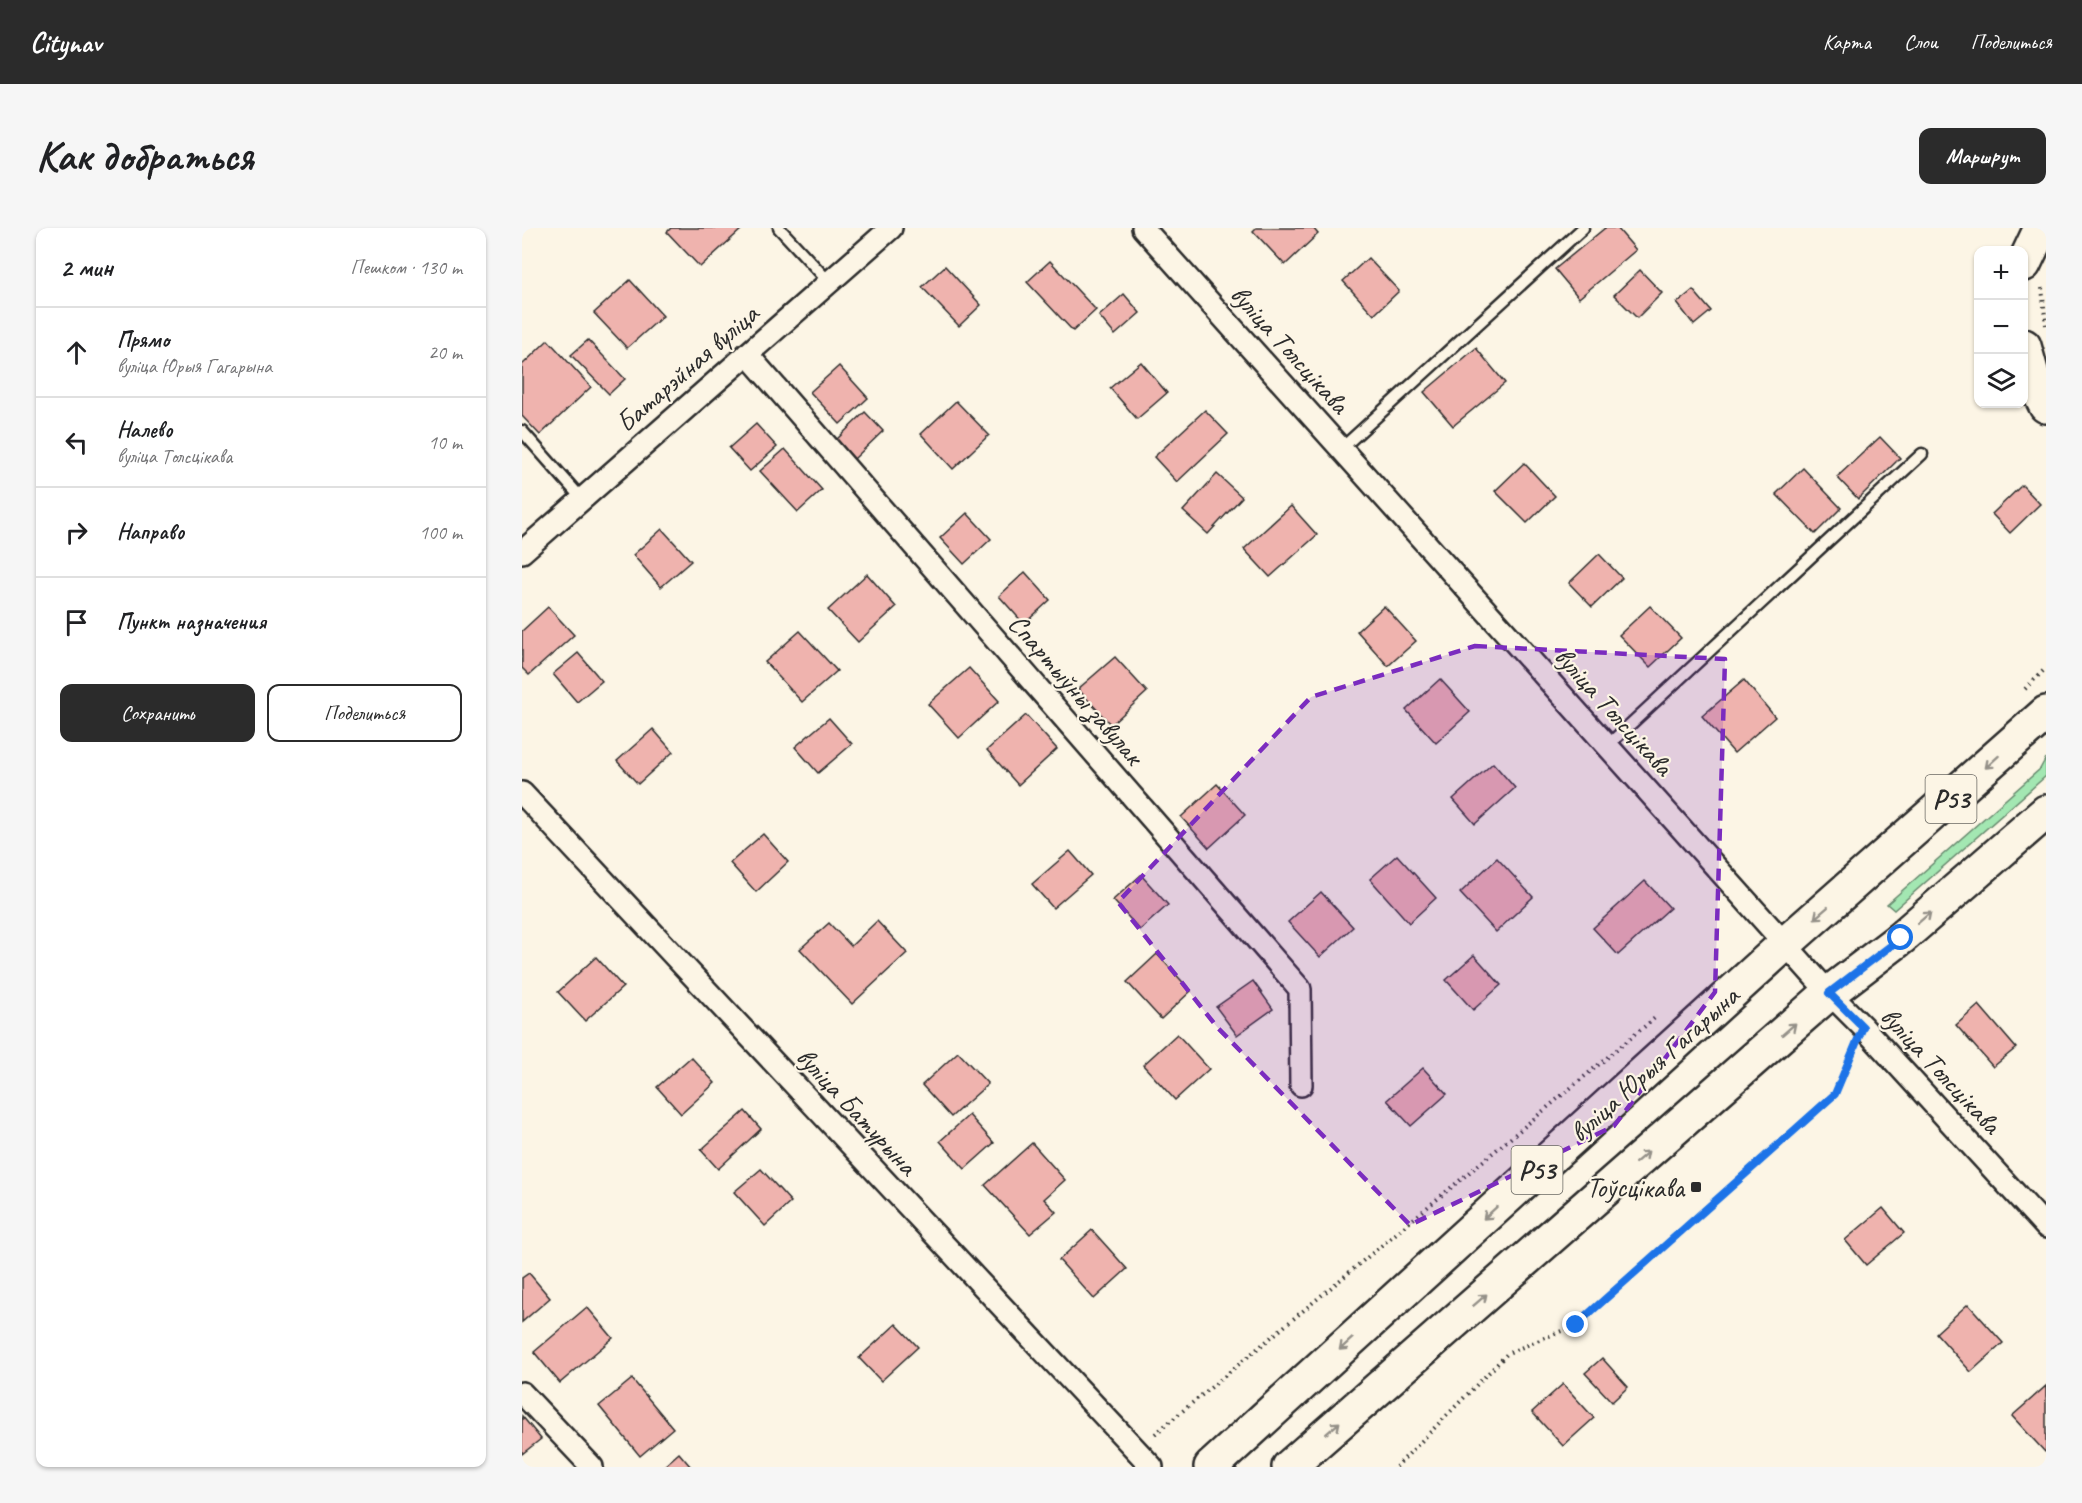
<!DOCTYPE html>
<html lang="ru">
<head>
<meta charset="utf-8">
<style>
	body { margin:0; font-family:Caveat,sans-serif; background:#f6f6f6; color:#202124 }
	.controls { position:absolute; right:18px; top:18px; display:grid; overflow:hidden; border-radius:12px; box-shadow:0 2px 4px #0004 }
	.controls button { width:54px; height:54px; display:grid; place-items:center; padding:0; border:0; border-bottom:2px solid #e0e0e0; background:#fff; color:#202124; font:30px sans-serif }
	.stop { position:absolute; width:18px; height:18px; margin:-14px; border:4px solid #1a73e8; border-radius:50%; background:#fff }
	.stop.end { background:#1a73e8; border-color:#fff; box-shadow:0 2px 6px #0008 }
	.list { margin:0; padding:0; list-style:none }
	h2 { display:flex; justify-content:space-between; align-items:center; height:78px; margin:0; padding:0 24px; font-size:26px }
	h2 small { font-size:20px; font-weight:400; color:#757577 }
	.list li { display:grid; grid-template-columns:39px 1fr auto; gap:18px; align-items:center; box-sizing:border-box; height:90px; padding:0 24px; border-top:2px solid #e0e0e0 }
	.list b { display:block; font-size:22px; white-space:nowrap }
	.list p { margin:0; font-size:20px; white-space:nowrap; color:#757577 }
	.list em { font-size:20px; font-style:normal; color:#757577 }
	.actions { display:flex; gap:12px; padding:18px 24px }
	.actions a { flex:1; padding:14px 0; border:2px solid #2b2b2b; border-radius:12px; text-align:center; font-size:21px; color:#2b2b2b }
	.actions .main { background:#2b2b2b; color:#fff }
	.icon { flex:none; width:33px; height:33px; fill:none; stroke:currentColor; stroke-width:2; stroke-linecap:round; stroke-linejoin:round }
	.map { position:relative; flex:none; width:1524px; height:1239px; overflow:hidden; border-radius:12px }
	header { display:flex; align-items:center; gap:36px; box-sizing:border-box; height:84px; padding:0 30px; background:#2b2b2b; color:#fff }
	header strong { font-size:28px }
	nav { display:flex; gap:33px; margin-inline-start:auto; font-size:21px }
	.intro { display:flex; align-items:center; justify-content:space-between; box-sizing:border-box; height:144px; padding:0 36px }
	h1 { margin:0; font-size:42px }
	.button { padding:15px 27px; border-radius:12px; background:#2b2b2b; color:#fff; font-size:21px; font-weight:700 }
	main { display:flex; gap:36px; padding:0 36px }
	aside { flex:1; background:#fff; border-radius:12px; box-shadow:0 2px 4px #0004 }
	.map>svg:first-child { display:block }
	.green { fill:#a3e7b2; stroke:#67896e; stroke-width:1.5 }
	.building { fill:#efb3ae; stroke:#2b2b2b; stroke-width:1.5 }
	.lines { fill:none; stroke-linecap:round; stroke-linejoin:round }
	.service-casing { stroke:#2b2b2b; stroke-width:15 }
	.minor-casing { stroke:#2b2b2b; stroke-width:26 }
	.primary-casing { stroke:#2b2b2b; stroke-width:38 }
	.path { stroke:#2b2b2b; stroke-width:4; stroke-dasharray:1.5 4.5; stroke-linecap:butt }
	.service { stroke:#fcf5e5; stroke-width:10 }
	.minor { stroke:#fcf5e5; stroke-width:21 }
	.primary { stroke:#fcf5e5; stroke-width:33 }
	.oneway { stroke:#949088 }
	.route { stroke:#1a73e8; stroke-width:8 }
	.marked { fill:#7b2cbf; fill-opacity:0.2; stroke:#7b2cbf; stroke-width:4.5; stroke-dasharray:12 8; stroke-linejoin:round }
	.poi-dot { fill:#2b2b2b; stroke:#fcf5e5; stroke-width:2 }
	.labels { text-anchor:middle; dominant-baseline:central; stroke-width:4.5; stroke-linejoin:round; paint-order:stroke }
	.shield { fill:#fcf5e5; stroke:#6a6863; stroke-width:1.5 }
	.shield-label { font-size:27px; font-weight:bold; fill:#2b2b2b }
	.street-label { font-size:28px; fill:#2b2b2b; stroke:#fcf5e5 }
	.poi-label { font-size:28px; fill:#2b2b2b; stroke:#fcf5e5; text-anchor:end }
</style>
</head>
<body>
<header>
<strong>Citynav</strong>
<nav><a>Карта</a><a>Слои</a><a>Поделиться</a></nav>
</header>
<div class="intro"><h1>Как добраться</h1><a class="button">Маршрут</a></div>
<main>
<aside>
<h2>2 мин<small>Пешком · 130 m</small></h2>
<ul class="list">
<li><svg class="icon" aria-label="ahead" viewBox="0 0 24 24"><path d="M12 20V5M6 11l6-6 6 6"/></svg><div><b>Прямо</b><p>вуліца Юрыя Гагарына</p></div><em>20 m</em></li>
<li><svg class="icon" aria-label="left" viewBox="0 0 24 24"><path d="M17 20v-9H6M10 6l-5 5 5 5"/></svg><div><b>Налево</b><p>вуліца Толсцікава</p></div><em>10 m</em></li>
<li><svg class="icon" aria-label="right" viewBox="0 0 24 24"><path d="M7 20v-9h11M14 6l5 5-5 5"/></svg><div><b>Направо</b></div><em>100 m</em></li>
<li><svg class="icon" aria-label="arrive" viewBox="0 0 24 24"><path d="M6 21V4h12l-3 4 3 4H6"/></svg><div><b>Пункт назначения</b></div></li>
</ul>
<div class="actions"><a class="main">Сохранить</a><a>Поделиться</a></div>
</aside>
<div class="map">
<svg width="1524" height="1239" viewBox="0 0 1524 1239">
	<rect width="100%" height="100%" fill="#fcf5e5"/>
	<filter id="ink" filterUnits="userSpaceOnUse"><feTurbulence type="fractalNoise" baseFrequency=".0167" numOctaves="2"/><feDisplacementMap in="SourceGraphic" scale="12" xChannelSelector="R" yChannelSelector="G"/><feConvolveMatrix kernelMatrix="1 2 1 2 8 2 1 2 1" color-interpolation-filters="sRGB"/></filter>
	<g filter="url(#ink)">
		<path class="green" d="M1524 530V548L1372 682 1365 676 1518 541Z"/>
		<g class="building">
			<path d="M149 0H221L178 39 145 4Z"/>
			<path d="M734 0H791L796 6 763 37 731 3Z"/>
			<path d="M1083 0H1095L1114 22 1057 70 1033 41Z"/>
			<path d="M846 30 877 63 852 87 821 53Z"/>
			<path d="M528 33 574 82 551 103 505 54Z"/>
			<path d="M423 38 459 77 437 98 400 59Z"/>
			<path d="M1118 42 1140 65 1115 90 1092 67Z"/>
			<path d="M108 52 141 88 105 120 72 85Z"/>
			<path d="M1171 62 1189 83 1172 97 1155 75Z"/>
			<path d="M602 66 618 85 593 107 577 88Z"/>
			<path d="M26 112 69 159 18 207 0 188V137Z"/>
			<path d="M66 112 103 151 87 166 49 127Z"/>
			<path d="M954 120 983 155 931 198 902 164Z"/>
			<path d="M619 134 645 165 615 191 588 160Z"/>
			<path d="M317 138 346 170 318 196 288 164Z"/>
			<path d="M434 173 467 207 431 241 399 206Z"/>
			<path d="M683 182 706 206 655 254 632 229Z"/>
			<path d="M343 184 361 203 332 231 314 212Z"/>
			<path d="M234 196 255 219 228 243 207 220Z"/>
			<path d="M1358 209 1378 230 1336 271 1315 249Z"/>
			<path d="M263 221 300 262 276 284 238 243Z"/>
			<path d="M1002 235 1033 268 1005 295 973 263Z"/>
			<path d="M1281 240 1319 280 1293 306 1254 266Z"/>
			<path d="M695 246 720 269 686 306 661 283Z"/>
			<path d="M1500 257 1518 276 1488 305 1470 286Z"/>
			<path d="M769 278 795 307 748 349 722 321Z"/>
			<path d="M445 285 469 311 442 336 418 310Z"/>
			<path d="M140 301 169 333 139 359 111 327Z"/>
			<path d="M1077 326 1100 350 1070 379 1047 355Z"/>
			<path d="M503 344 528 372 502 396 477 368Z"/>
			<path d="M345 346 374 379 336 414 306 382Z"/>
			<path d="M862 378 894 413 866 438 835 403Z"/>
			<path d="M1128 378 1159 410 1128 439 1097 407Z"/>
			<path d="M26 379 52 407 7 447 0 440V403Z"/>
			<path d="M278 403 315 443 280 474 243 434Z"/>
			<path d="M56 425 80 453 55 474 31 446Z"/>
			<path d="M593 429 625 464 589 497 556 461Z"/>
			<path d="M447 440 477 473 437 510 406 476Z"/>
			<path d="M918 451 948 484 914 515 884 482Z"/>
			<path d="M1222 452 1253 489 1212 525 1180 488Z"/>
			<path d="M504 487 535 521 496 557 465 522Z"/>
			<path d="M307 490 330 516 296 545 273 519Z"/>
			<path d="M131 501 151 524 116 556 95 533Z"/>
			<path d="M971 535 993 560 953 596 931 571Z"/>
			<path d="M695 556 723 587 687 620 659 589Z"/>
			<path d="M241 606 266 634 234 664 208 635Z"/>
			<path d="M548 623 569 647 531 680 510 656Z"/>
			<path d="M875 627 914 670 887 695 848 651Z"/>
			<path d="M975 630 1011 669 974 704 938 665Z"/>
			<path d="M619 647 646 677 618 702 591 672Z"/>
			<path d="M1123 653 1148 680 1096 727 1071 700Z"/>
			<path d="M799 664 831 699 798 729 766 694Z"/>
			<path d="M355 693 385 725 330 776 278 721 307 695 329 718Z"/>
			<path d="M635 726 669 763 639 791 605 754Z"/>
			<path d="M952 727 979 757 951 782 924 752Z"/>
			<path d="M74 729 101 759 63 793 36 764Z"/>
			<path d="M731 753 751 781 715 807 694 779Z"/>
			<path d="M1457 777 1494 820 1471 839 1434 797Z"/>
			<path d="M655 806 687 841 653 872 621 837Z"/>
			<path d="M436 824 466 856 429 889 400 857Z"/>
			<path d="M169 829 193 855 159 886 135 859Z"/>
			<path d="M901 840 925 866 889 898 865 872Z"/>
			<path d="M223 883 239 901 196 941 179 922Z"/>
			<path d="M447 887 472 915 443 941 418 913Z"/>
			<path d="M510 915 543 952 522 971 534 984 508 1006 463 957Z"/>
			<path d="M239 941 269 974 243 998 212 964Z"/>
			<path d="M1361 980 1382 1005 1344 1037 1323 1012Z"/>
			<path d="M570 1002 605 1041 572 1071 537 1032Z"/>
			<path d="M7 1045 28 1070 0 1094V1050Z"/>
			<path d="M1446 1076 1481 1115 1449 1144 1414 1105Z"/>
			<path d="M65 1079 91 1110 38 1155 12 1124Z"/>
			<path d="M374 1096 396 1119 359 1153 337 1130Z"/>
			<path d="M1080 1130 1106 1159 1090 1174 1063 1145Z"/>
			<path d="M110 1151 151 1200 118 1228 77 1178Z"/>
			<path d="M1041 1156 1072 1190 1041 1218 1010 1184Z"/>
			<path d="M1524 1158V1223L1523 1224 1490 1188Z"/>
			<path d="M0 1188 19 1211 0 1226Z"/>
			<path d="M157 1225 169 1239H141Z"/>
		</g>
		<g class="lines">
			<defs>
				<g id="service">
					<path d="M257 0 307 54"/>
					<path d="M0 203 60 271"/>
					<path d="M819 221 1061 0"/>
					<path d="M1085 518 1400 226"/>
				</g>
				<g id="minor">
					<path d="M621 0 1307 765 1341 799 1524 999"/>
					<path d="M225 126 778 761 779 857"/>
					<path d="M0 324 369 0"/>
					<path d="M0 565 630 1239"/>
					<path d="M0 1165 70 1239"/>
				</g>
				<g id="primary">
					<path d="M1502 36 1519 0"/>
					<path d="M1502 118 1512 154 1524 178"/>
					<path d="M689 1239 1263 716 1524 485"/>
					<path d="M767 1239 1307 765 1379 710 1524 584"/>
				</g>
			</defs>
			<use href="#service" class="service-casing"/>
			<use href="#minor" class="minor-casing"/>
			<use href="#primary" class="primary-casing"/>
			<g class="path">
				<path d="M1520 60 1524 97"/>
				<path d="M1503 461 1524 440"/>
				<path d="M633 1206 1134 789"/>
				<path d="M874 1239 986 1125 1054 1097 1313 866 1331 824"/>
			</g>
			<use href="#service" class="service"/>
			<use href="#minor" class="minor"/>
			<use href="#primary" class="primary"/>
		</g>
		<defs><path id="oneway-shaft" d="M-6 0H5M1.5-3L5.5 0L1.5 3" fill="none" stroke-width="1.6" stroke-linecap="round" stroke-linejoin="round" transform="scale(1.5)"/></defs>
		<g class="oneway">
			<use href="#oneway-shaft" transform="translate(1470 534) rotate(138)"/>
			<use href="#oneway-shaft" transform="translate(1299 685) rotate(139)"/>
			<use href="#oneway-shaft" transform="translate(1402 690) rotate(-41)"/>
			<use href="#oneway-shaft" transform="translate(1267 801) rotate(-41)"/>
			<use href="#oneway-shaft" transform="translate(1120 929) rotate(-41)"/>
			<use href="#oneway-shaft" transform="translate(968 985) rotate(138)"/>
			<use href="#oneway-shaft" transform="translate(958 1072) rotate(-41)"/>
			<use href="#oneway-shaft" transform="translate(824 1116) rotate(138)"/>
			<use href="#oneway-shaft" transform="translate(811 1200) rotate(-41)"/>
		</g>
	</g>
	<g class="lines" filter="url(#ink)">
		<path class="route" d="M1054 1097 1313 866 1341 799 1307 765 1379 710"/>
	</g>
	<path class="marked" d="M953 418 1203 431 1193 764 1092 898 888 997 695 799 596 674 789 469Z"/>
	<rect class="poi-dot" x="1168" y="953" width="12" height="12" rx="3"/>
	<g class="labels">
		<g class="shield">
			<rect x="1403.5" y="547" width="51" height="48" rx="4.5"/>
			<rect x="989.5" y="918" width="51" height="48" rx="4.5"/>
		</g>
		<g class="shield-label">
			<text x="1429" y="571">Р53</text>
			<text x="1015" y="942">Р53</text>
		</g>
		<g class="street-label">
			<text transform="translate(768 121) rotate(48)">вуліца Толсцікава</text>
			<text transform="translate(165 140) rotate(-41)">Батарэйная вуліца</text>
			<text transform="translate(554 461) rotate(49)">Спартыўны завулак</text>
			<text transform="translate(1092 483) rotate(48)">вуліца Толсцікава</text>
			<text transform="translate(1132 836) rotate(-42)">вуліца Юрыя Гагарына</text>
			<text transform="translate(1419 842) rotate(47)">вуліца Толсцікава</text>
			<text transform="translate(335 883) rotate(47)">вуліца Батурына</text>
		</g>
		<g class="poi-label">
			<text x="1162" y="959">Тоўсцікава</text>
		</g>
	</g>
</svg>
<div class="controls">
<button>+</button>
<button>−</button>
<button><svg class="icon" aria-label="layers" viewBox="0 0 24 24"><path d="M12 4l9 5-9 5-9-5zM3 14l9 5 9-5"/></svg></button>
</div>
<div class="stop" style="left:1379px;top:710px"></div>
<div class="stop end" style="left:1054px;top:1097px"></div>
</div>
</main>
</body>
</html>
